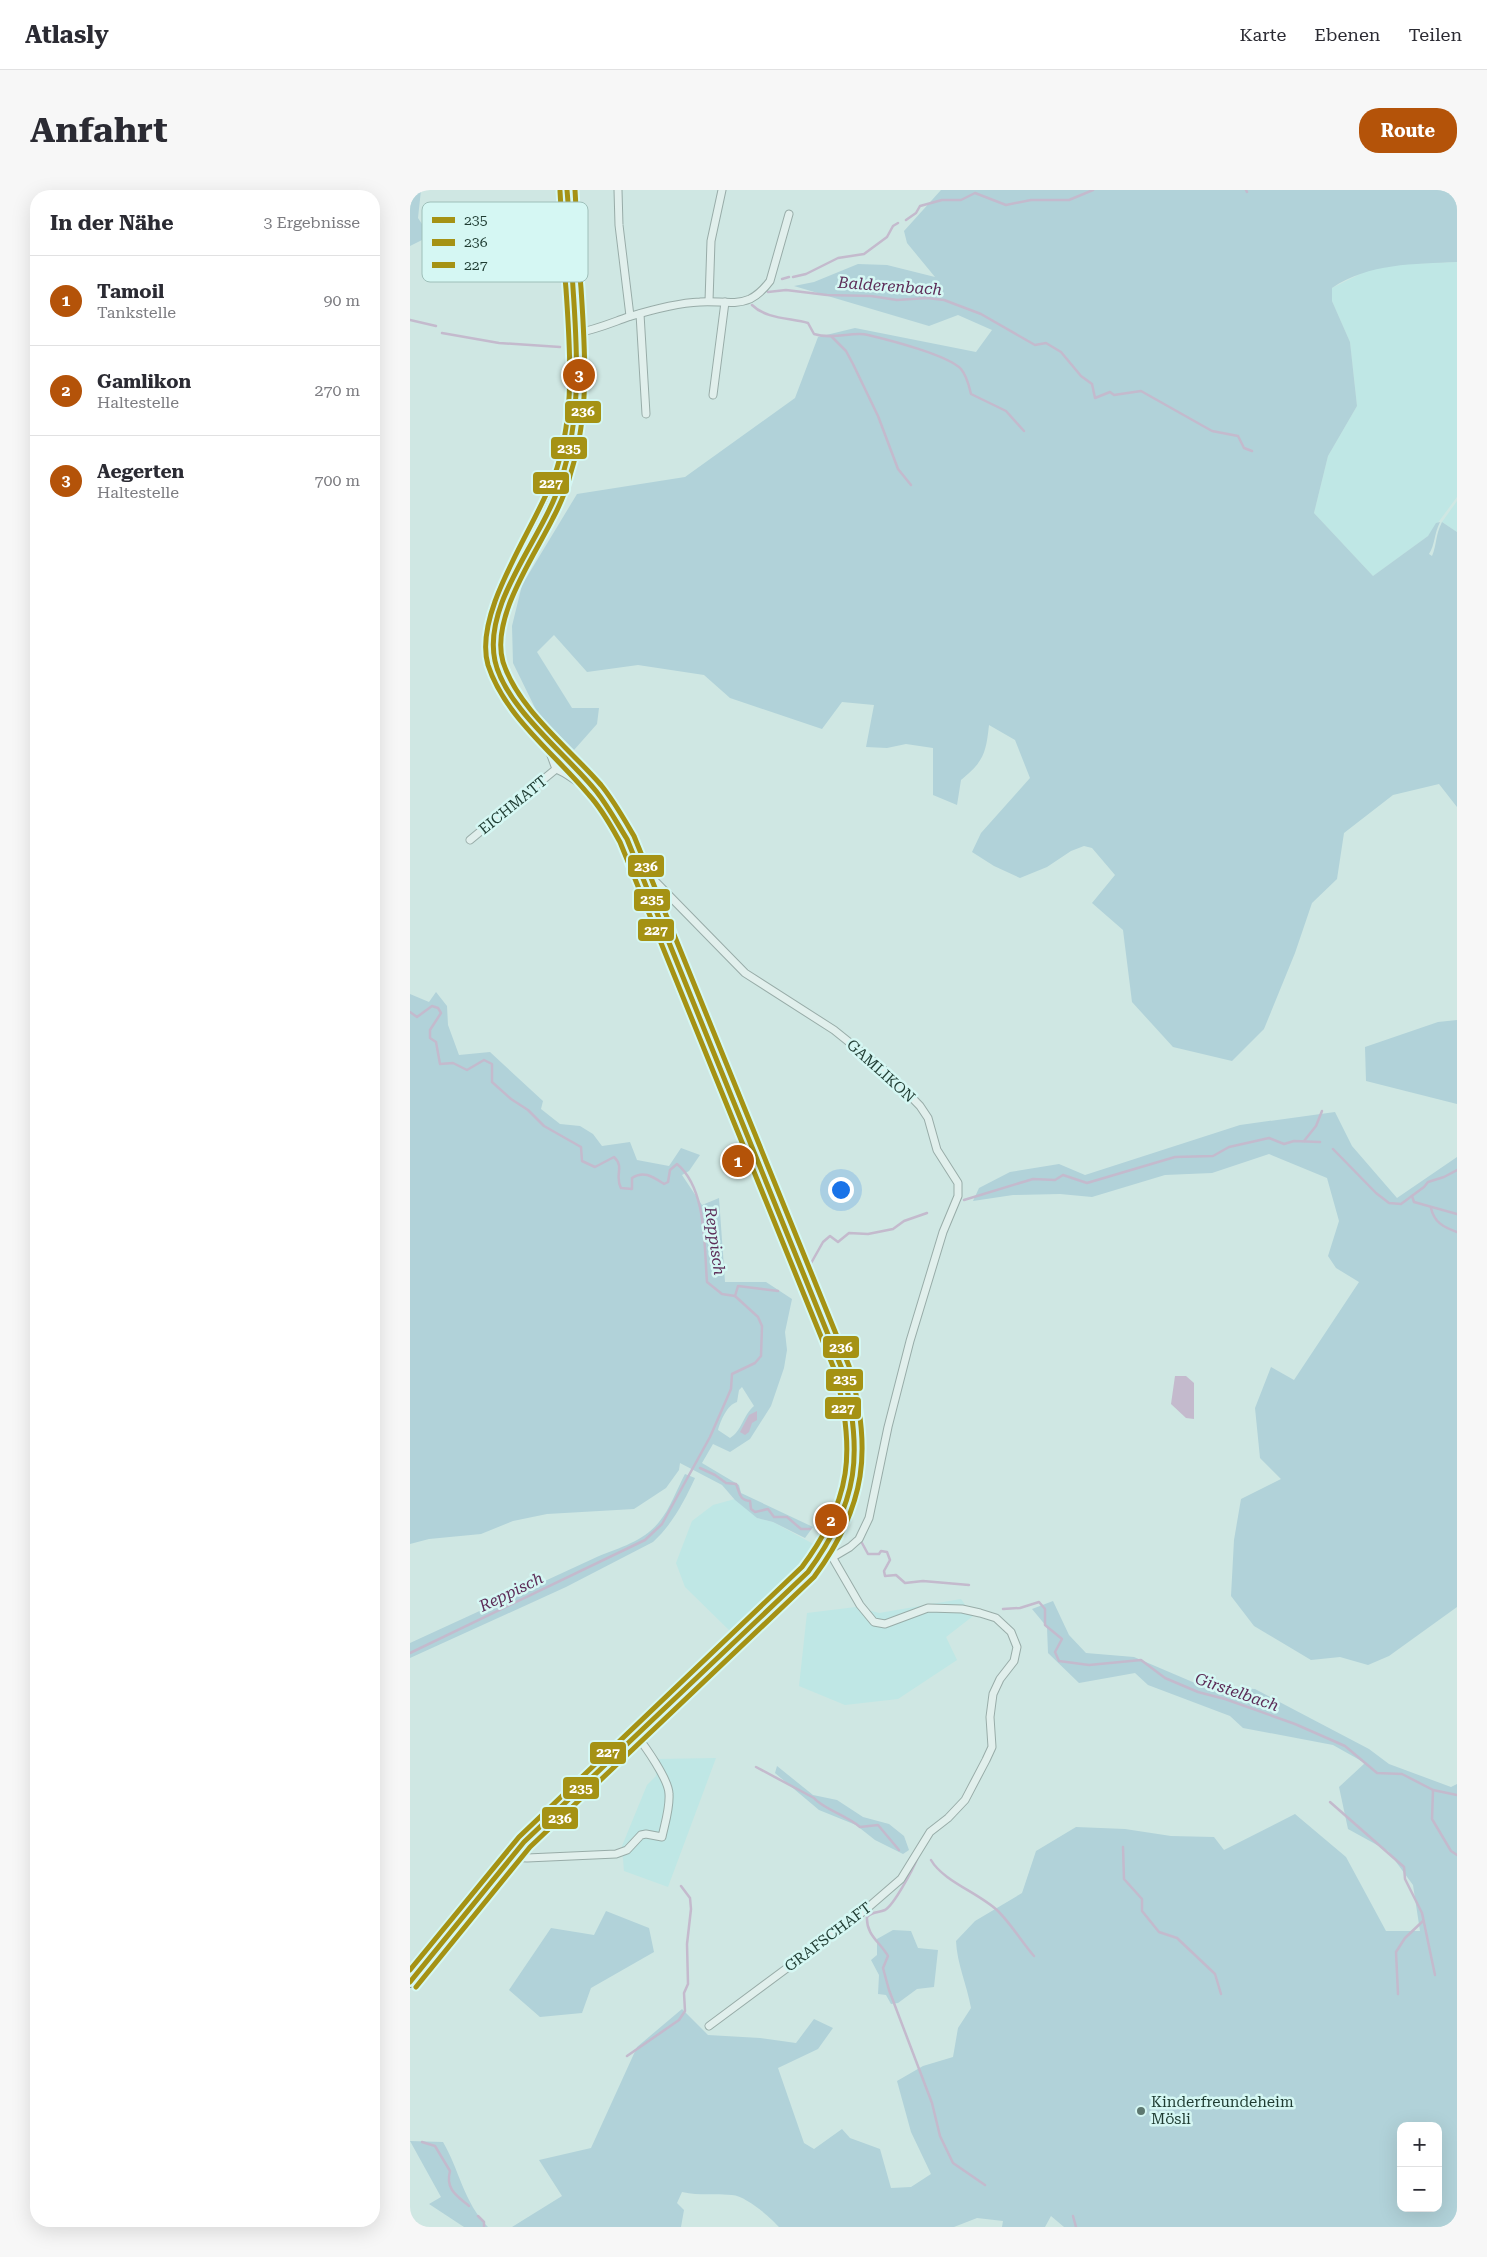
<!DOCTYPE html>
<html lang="de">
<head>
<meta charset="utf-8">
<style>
	body { margin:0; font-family:"Roboto Serif",serif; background:#f7f7f7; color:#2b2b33 }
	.controls { position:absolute; right:15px; bottom:15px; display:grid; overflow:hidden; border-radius:10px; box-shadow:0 5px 20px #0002 }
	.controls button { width:45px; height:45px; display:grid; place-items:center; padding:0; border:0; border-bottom:1px solid #e1e1e2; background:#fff; color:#2b2b33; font:25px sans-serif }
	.you { position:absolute; left:430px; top:999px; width:18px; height:18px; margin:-12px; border:4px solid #fff; border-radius:50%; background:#1a73e8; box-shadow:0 0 0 8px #1a73e833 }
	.badge { display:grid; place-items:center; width:32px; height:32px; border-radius:50%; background:#b45309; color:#fff; font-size:16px; font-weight:700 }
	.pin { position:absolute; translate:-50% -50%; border:2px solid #fff; box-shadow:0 1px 5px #0006 }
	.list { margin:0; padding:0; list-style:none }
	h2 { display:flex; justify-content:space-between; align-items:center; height:65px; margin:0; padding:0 20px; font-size:21px }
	h2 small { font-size:16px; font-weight:400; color:#7c7c81 }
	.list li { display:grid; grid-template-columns:32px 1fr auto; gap:15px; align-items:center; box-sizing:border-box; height:90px; padding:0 20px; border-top:1px solid #e1e1e2 }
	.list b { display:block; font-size:19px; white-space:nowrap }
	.list p { margin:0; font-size:16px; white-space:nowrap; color:#7c7c81 }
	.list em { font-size:16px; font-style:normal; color:#7c7c81 }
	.map { position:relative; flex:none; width:1047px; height:2037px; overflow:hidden; border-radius:20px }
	header { display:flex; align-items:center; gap:30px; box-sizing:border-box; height:70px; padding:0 25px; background:#fff; border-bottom:1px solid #e1e1e2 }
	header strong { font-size:24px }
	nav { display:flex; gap:28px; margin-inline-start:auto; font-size:18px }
	.intro { display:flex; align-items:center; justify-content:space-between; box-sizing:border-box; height:120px; padding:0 30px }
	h1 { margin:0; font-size:35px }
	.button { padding:12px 22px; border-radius:20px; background:#b45309; color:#fff; font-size:18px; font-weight:700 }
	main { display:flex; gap:30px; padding:0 30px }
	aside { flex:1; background:#fff; border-radius:20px; box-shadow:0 5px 20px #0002 }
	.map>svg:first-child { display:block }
	.farmland { fill:#bfe7e5 }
	.green { fill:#b1d2d9; fill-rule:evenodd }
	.water { fill:#c4bacd }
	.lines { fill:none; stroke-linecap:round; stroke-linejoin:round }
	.stream { stroke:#c4bacd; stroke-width:2.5 }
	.minor-casing { stroke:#98aca8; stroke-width:9 }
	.secondary-casing { stroke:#889c97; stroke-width:12 }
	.minor { stroke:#e1efec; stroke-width:7 }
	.secondary { stroke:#e1efec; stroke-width:10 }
	.bus-1-casing { stroke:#d5f7f3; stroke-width:9 }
	.bus-2-casing { stroke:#d5f7f3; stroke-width:9 }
	.bus-3-casing { stroke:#d5f7f3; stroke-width:9 }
	.bus-1 { stroke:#a59214; stroke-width:5 }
	.bus-2 { stroke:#a59214; stroke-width:5 }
	.bus-3 { stroke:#a59214; stroke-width:5 }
	.poi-dot { fill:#5d7870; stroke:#d5f7f3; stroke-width:2 }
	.labels { text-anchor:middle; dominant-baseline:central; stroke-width:5; stroke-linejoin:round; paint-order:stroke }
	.street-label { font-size:15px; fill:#1f3c32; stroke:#d5f7f3 }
	.poi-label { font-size:15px; fill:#1f3c32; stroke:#d5f7f3; text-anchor:start }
	.water-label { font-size:16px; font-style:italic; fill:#5d2d58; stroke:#d5f7f3 }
	.key { fill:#d5f7f3; stroke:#9ebfb9; stroke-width:1 }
	.key-label { font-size:14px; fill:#1f3c32 }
	.line-badge { stroke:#d5f7f3; stroke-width:2 }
	.badge-label { font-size:14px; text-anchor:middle; font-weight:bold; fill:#fff }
</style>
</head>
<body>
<header>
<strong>Atlasly</strong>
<nav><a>Karte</a><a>Ebenen</a><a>Teilen</a></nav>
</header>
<div class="intro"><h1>Anfahrt</h1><a class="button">Route</a></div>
<main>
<aside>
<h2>In der Nähe<small>3 Ergebnisse</small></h2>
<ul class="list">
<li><span class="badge">1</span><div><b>Tamoil</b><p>Tankstelle</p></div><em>90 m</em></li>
<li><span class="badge">2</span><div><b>Gamlikon</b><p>Haltestelle</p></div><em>270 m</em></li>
<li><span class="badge">3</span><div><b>Aegerten</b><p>Haltestelle</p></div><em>700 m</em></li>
</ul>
</aside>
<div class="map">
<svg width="1047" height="2037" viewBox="0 0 1047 2037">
	<rect width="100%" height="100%" fill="#cfe7e3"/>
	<g class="farmland">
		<path d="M1047 72V307L1018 346 963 386 904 323 918 266 947 216 940 152 922 111V98L958 80 995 74Z"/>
		<path d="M1047 311V342L1032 332Z"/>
		<path d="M325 1309 347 1328 363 1332 407 1356 321 1442 275 1397 266 1373 282 1331 303 1315Z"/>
		<path d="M551 1409 563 1426 536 1447 547 1470 488 1509 435 1515 389 1496 397 1423 446 1417 469 1423Z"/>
		<path d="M306 1568 258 1697 214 1681 212 1656 237 1595 246 1586 245 1569Z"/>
	</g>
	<g class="green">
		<path d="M0 0H11L8 28 20 46 0 56Z"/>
		<path d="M531 0H1047V72C1004 74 959 73 922 98V111L940 152 947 216 918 266 904 323 963 386 1018 346 1026 333 1030 332C1024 344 1025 355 1019 364L1022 366C1027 354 1025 346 1032 332L1047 342V617L1029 594 983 605 934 643 927 689 902 713 885 763 854 839 822 871 763 857 722 812 713 740 682 713 705 685 682 658 674 656 661 661 637 677 610 688 584 676 562 662 571 643 620 588 605 550 579 535C576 564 573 572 551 590L547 615 523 605V558L496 554 477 558 456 557 464 515 432 512 412 539 320 508 294 485 228 475 177 482 144 445 127 462 162 518H189L187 534 164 560 127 522 103 473 102 436 112 395 167 304 275 287 385 208 408 147 445 138 566 162 582 140 548 125 519 136 384 96 404 92 448 74 477 75 525 87 497 53 494 41Z"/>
		<path d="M26 802 37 816 38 835 49 865 80 862 133 911 131 919 150 934 170 936 183 944 192 956 220 952 227 970 259 976 271 958 290 965 279 981 272 985 292 1015 309 1008 315 1092H356L382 1109 375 1142 377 1160 374 1178 361 1216 340 1249 320 1262 303 1254 292 1273 329 1295 331 1303 403 1337 395 1348 363 1332 347 1328 325 1310 312 1295 270 1273 269 1280 256 1298 224 1319 137 1324 103 1331 71 1344 19 1349 0 1354V804L19 812ZM332 1197 344 1216C333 1225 332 1241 320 1248L308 1240C311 1230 317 1215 327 1212L329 1200Z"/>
		<path d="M1047 830V914L956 891 955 857 1028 832Z"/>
		<path d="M925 922 942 956 987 1008 1047 967V1417L979 1466 958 1475 930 1467 901 1470 844 1436 821 1406 824 1350 831 1309 871 1289 850 1268 845 1218 861 1177 884 1190 949 1092 926 1078 918 1066 929 1031 917 988 859 964 802 983 755 985 682 1007 650 1004 603 1005 563 1011 569 998 600 982 649 974 675 985 830 935Z"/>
		<path d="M275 1284 285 1288C275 1310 262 1335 243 1352L156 1397 0 1468V1453L189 1366C210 1358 235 1350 249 1332 260 1319 267 1299 275 1284Z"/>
		<path d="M643 1411 659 1445 676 1463 724 1467 792 1496 845 1499 959 1559 979 1574 1041 1597 1047 1594V2037H654L641 2026 635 2037H592L593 2031 567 2028 544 2037H369C360 2027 336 2006 322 2005 304 2003 291 2006 272 2002L267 2013 274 2020 271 2037H102L152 2006 129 1970 181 1958 227 1857 272 1819 298 1845 350 1848 386 1853 404 1829 423 1838 408 1859 368 1878 394 1953 404 1959 432 1939 440 1948 470 1959 481 1998 501 1997 521 1984 501 1942 487 1891 513 1876 543 1867 548 1838 561 1818C557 1795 547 1774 546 1751L565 1731 612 1703 626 1661 666 1637 715 1639 761 1646 804 1647 814 1660 885 1624 936 1667 976 1741H1010L1003 1695 978 1661 938 1639 929 1597 955 1573 923 1555 833 1538 820 1526 738 1495 725 1483 669 1493 638 1463 637 1437 622 1419ZM991 1936H1028V2018H991Z"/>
		<path d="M367 1576 403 1605 427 1610 453 1627 479 1634 494 1646 499 1660 493 1664 465 1650 446 1635 409 1620 365 1583Z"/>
		<path d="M196 1721 239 1738 244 1762 181 1798 172 1823 130 1827 99 1800 141 1738 184 1745Z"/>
		<path d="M483 1740 501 1741 508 1758 528 1760 524 1797 507 1799 488 1813 481 1814 476 1805 468 1804 469 1785 461 1770 467 1765V1749Z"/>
		<path d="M0 1951 33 1952C49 1979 54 2013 78 2037H54L19 2014 31 2007Z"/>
	</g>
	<g class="water">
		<path d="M765 1186H776L784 1193V1229L776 1228 761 1214Z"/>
		<path d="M347 1221V1230L342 1233 339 1242 335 1245 330 1242 339 1225Z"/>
	</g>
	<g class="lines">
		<g class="stream">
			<path d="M836 0 837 2"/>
			<path d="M496 30 506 23 510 16 532 10H551L565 3 596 15 621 10H659L683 0"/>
			<path d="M383 87 396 84 428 68 454 64 477 47 483 36 488 33"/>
			<path d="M372 89 379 87"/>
			<path d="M358 102 376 100 417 105 461 106 487 110 517 108 534 110 571 124 625 155 636 153 651 162 671 186 682 194 685 208 700 202 704 205 731 201 802 241 828 246 834 258 842 261"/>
			<path d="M342 115C356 129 380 128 398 133L404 144C423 150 444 141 458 145 479 150 538 165 551 179 557 186 559 196 561 204L596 221 614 241"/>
			<path d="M0 130 26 136"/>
			<path d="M32 143 89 153 150 157"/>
			<path d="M422 147 436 161 443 174 468 226 488 279 501 295"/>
			<path d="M0 822 7 827 22 816 28 818 31 823 20 840V848L26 852 30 874 43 873 57 880 74 870 82 874V892L101 909 118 920 134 936 171 957 172 971 185 977 204 967C215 977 204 986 211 998L222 999V988C234 980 243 987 254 994L258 992 260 980 267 974C297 999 294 1056 297 1092L312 1104 325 1106 348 1127 352 1136 351 1166 345 1173 322 1184 321 1199 300 1247 252 1334 235 1350 0 1463"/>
			<path d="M894 951 906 936 912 921"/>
			<path d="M923 959 966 1003 979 1013 991 1014 1014 997 1018 992 1034 987 1047 980"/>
			<path d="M1002 1006 1004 1012 1047 1024"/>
			<path d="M554 1010 623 989 645 990 653 985 677 993 765 967 803 966 819 957 859 948 874 954 884 951 910 952"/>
			<path d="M1021 1018C1024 1032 1033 1037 1047 1042"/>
			<path d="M400 1075 413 1052 420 1046 428 1052 439 1043 458 1044 483 1039 494 1031 517 1023"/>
			<path d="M325 1106 328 1096 368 1101"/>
			<path d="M290 1278 305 1285 316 1293 326 1294C330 1303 329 1310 340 1311L341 1319 345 1322 358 1319 364 1327H377L391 1339H400"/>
			<path d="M452 1353 458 1364H469L471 1361 477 1362 480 1370 474 1381 475 1386 486 1385 495 1393 513 1391 559 1395"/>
			<path d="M593 1419 610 1418 629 1412 635 1419V1435L652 1449 645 1462 649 1471 679 1475 731 1470 755 1488 788 1502 815 1509 885 1534 935 1556 967 1583 992 1584 1023 1600 1022 1629 1041 1661 1047 1665"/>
			<path d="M346 1577 404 1608C412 1618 437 1626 450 1637L468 1635 489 1660"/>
			<path d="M1023 1600 1047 1605"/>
			<path d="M920 1612 994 1677 995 1689 1012 1723 1025 1785"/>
			<path d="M713 1657 714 1689 732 1709V1721L749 1742 767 1748 805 1784 811 1804"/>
			<path d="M507 1669C503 1679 484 1715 475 1720 468 1723 463 1721 457 1727 456 1745 470 1752 478 1766L473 1778 479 1800 522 1913 530 1946 543 1973 575 1995"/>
			<path d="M521 1670C533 1691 569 1703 588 1721 601 1734 612 1752 624 1766"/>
			<path d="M988 1804 986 1762 995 1748 1013 1731"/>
			<path d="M217 1866 269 1830 275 1821 274 1803 278 1794 277 1754 281 1719 280 1708 271 1696"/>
			<path d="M12 1952 25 1956 40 1981C35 1999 47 2006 59 2016"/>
			<path d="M68 2026 74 2032V2037"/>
			<path d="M663 2026 666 2037"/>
		</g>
		<defs>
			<g id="minor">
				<path d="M208 0 209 35 220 126"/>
				<path d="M299 111 301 51 312 0"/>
				<path d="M230 124 236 224"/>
				<path d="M167 143C185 140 201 133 218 127 241 120 266 113 290 112 306 110 324 116 340 109 348 105 354 99 360 91L379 24"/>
				<path d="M303 205 315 112"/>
				<path d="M146 579C160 584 169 596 184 600"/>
				<path d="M60 650 146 579 138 557 139 549"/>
				<path d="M232 686H240L335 783 424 840 480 885 510 916 518 928 527 960 548 993V1006L533 1042 500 1151 478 1237 459 1328 449 1349 440 1357 423 1367"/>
				<path d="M101 1667 117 1668 206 1664 217 1660 231 1645 236 1644 252 1647C255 1633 260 1618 259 1604 259 1590 235 1556 226 1545"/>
				<path d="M299 1836 454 1721 491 1689 520 1642 538 1628 555 1610 576 1570 582 1557 580 1527 583 1504 590 1489 604 1471 607 1457 601 1442 586 1428 570 1423 552 1419 518 1418 475 1434 464 1432 450 1415 417 1358"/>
			</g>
			<path id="secondary" d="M0 1792 114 1652 398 1382C449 1321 456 1254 432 1179L217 649C207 632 198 616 186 601 157 567 95 513 85 471 74 421 126 353 145 307 174 233 169 175 163 98 161 65 160 33 157 0"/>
		</defs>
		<use href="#minor" class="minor-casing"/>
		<use href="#secondary" class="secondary-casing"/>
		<use href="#minor" class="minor"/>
		<use href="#secondary" class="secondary"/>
		<defs>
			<path id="bus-1" d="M0 1792 114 1652 398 1382C449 1313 454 1261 432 1179L217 649C207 633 198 616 186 601 157 565 95 517 85 471 73 417 126 355 145 307 172 239 168 169 163 98 161 65 160 33 157 0"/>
			<path id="bus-2" d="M6 1797 120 1657 404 1387C456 1317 463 1259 439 1176L224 646C214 629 204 611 191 595 159 558 108 519 93 472 80 428 125 365 143 328 151 313 157 298 161 282 180 222 175 160 171 98 168 65 167 33 165 0"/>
			<path id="bus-3" d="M0 1780 109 1647 392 1377C442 1310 446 1260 425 1181L210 652C201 636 192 619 179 605 145 564 95 527 78 475 62 420 130 332 147 278 165 220 160 159 156 99 153 66 152 33 150 1"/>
		</defs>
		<use href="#bus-1" class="bus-1-casing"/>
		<use href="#bus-2" class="bus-2-casing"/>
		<use href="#bus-3" class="bus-3-casing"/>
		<use href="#bus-1" class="bus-1"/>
		<use href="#bus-2" class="bus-2"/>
		<use href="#bus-3" class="bus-3"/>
	</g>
	<circle class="poi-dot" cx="731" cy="1921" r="5"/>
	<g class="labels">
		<g class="street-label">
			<text transform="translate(103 615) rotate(-39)">EICHMATT</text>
			<text transform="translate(471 881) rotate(42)">GAMLIKON</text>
			<text transform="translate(418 1747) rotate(-37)">GRAFSCHAFT</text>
		</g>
		<g class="poi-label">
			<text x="741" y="1912">Kinderfreundeheim<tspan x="741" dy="17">Mösli</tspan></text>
		</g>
		<g class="water-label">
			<text transform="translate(480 96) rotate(4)">Balderenbach</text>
			<text transform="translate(305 1051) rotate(82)">Reppisch</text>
			<text transform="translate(101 1402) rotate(-26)">Reppisch</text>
			<text transform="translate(827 1502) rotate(19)">Girstelbach</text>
		</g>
	</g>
	<rect x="12" y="12" width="166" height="80" rx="8" class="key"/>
	<rect x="22" y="27" width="23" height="6" fill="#a59214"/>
	<rect x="22" y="49" width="23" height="7" fill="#a59214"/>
	<rect x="22" y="72" width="23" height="6" fill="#a59214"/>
	<g class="key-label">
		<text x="54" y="35">235</text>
		<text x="54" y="57">236</text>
		<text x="54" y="80">227</text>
	</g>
	<g class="line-badge">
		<rect x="154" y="210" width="38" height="24" rx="5" fill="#a59214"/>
		<rect x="140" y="246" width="38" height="24" rx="5" fill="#a59214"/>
		<rect x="122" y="281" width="38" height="24" rx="5" fill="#a59214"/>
		<rect x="217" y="664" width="38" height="24" rx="5" fill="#a59214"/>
		<rect x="223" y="698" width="38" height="24" rx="5" fill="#a59214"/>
		<rect x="227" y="728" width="38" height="24" rx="5" fill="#a59214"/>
		<rect x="412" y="1145" width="38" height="24" rx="5" fill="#a59214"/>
		<rect x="415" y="1178" width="39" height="24" rx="5" fill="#a59214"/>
		<rect x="414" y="1206" width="38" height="24" rx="5" fill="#a59214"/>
		<rect x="179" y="1551" width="38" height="24" rx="5" fill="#a59214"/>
		<rect x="152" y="1586" width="38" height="24" rx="5" fill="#a59214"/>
		<rect x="131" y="1616" width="38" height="24" rx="5" fill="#a59214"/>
	</g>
	<g class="badge-label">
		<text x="173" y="226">236</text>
		<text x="159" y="263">235</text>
		<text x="141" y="298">227</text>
		<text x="236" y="681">236</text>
		<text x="242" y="714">235</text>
		<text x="246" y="745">227</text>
		<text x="431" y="1162">236</text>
		<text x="435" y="1194">235</text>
		<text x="433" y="1223">227</text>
		<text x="198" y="1567">227</text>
		<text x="171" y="1603">235</text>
		<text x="150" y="1633">236</text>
	</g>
</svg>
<div class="controls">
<button>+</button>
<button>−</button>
</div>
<div class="you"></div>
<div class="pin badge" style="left:328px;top:971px">1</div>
<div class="pin badge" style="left:421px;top:1330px">2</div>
<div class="pin badge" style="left:169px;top:185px">3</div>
</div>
</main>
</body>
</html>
